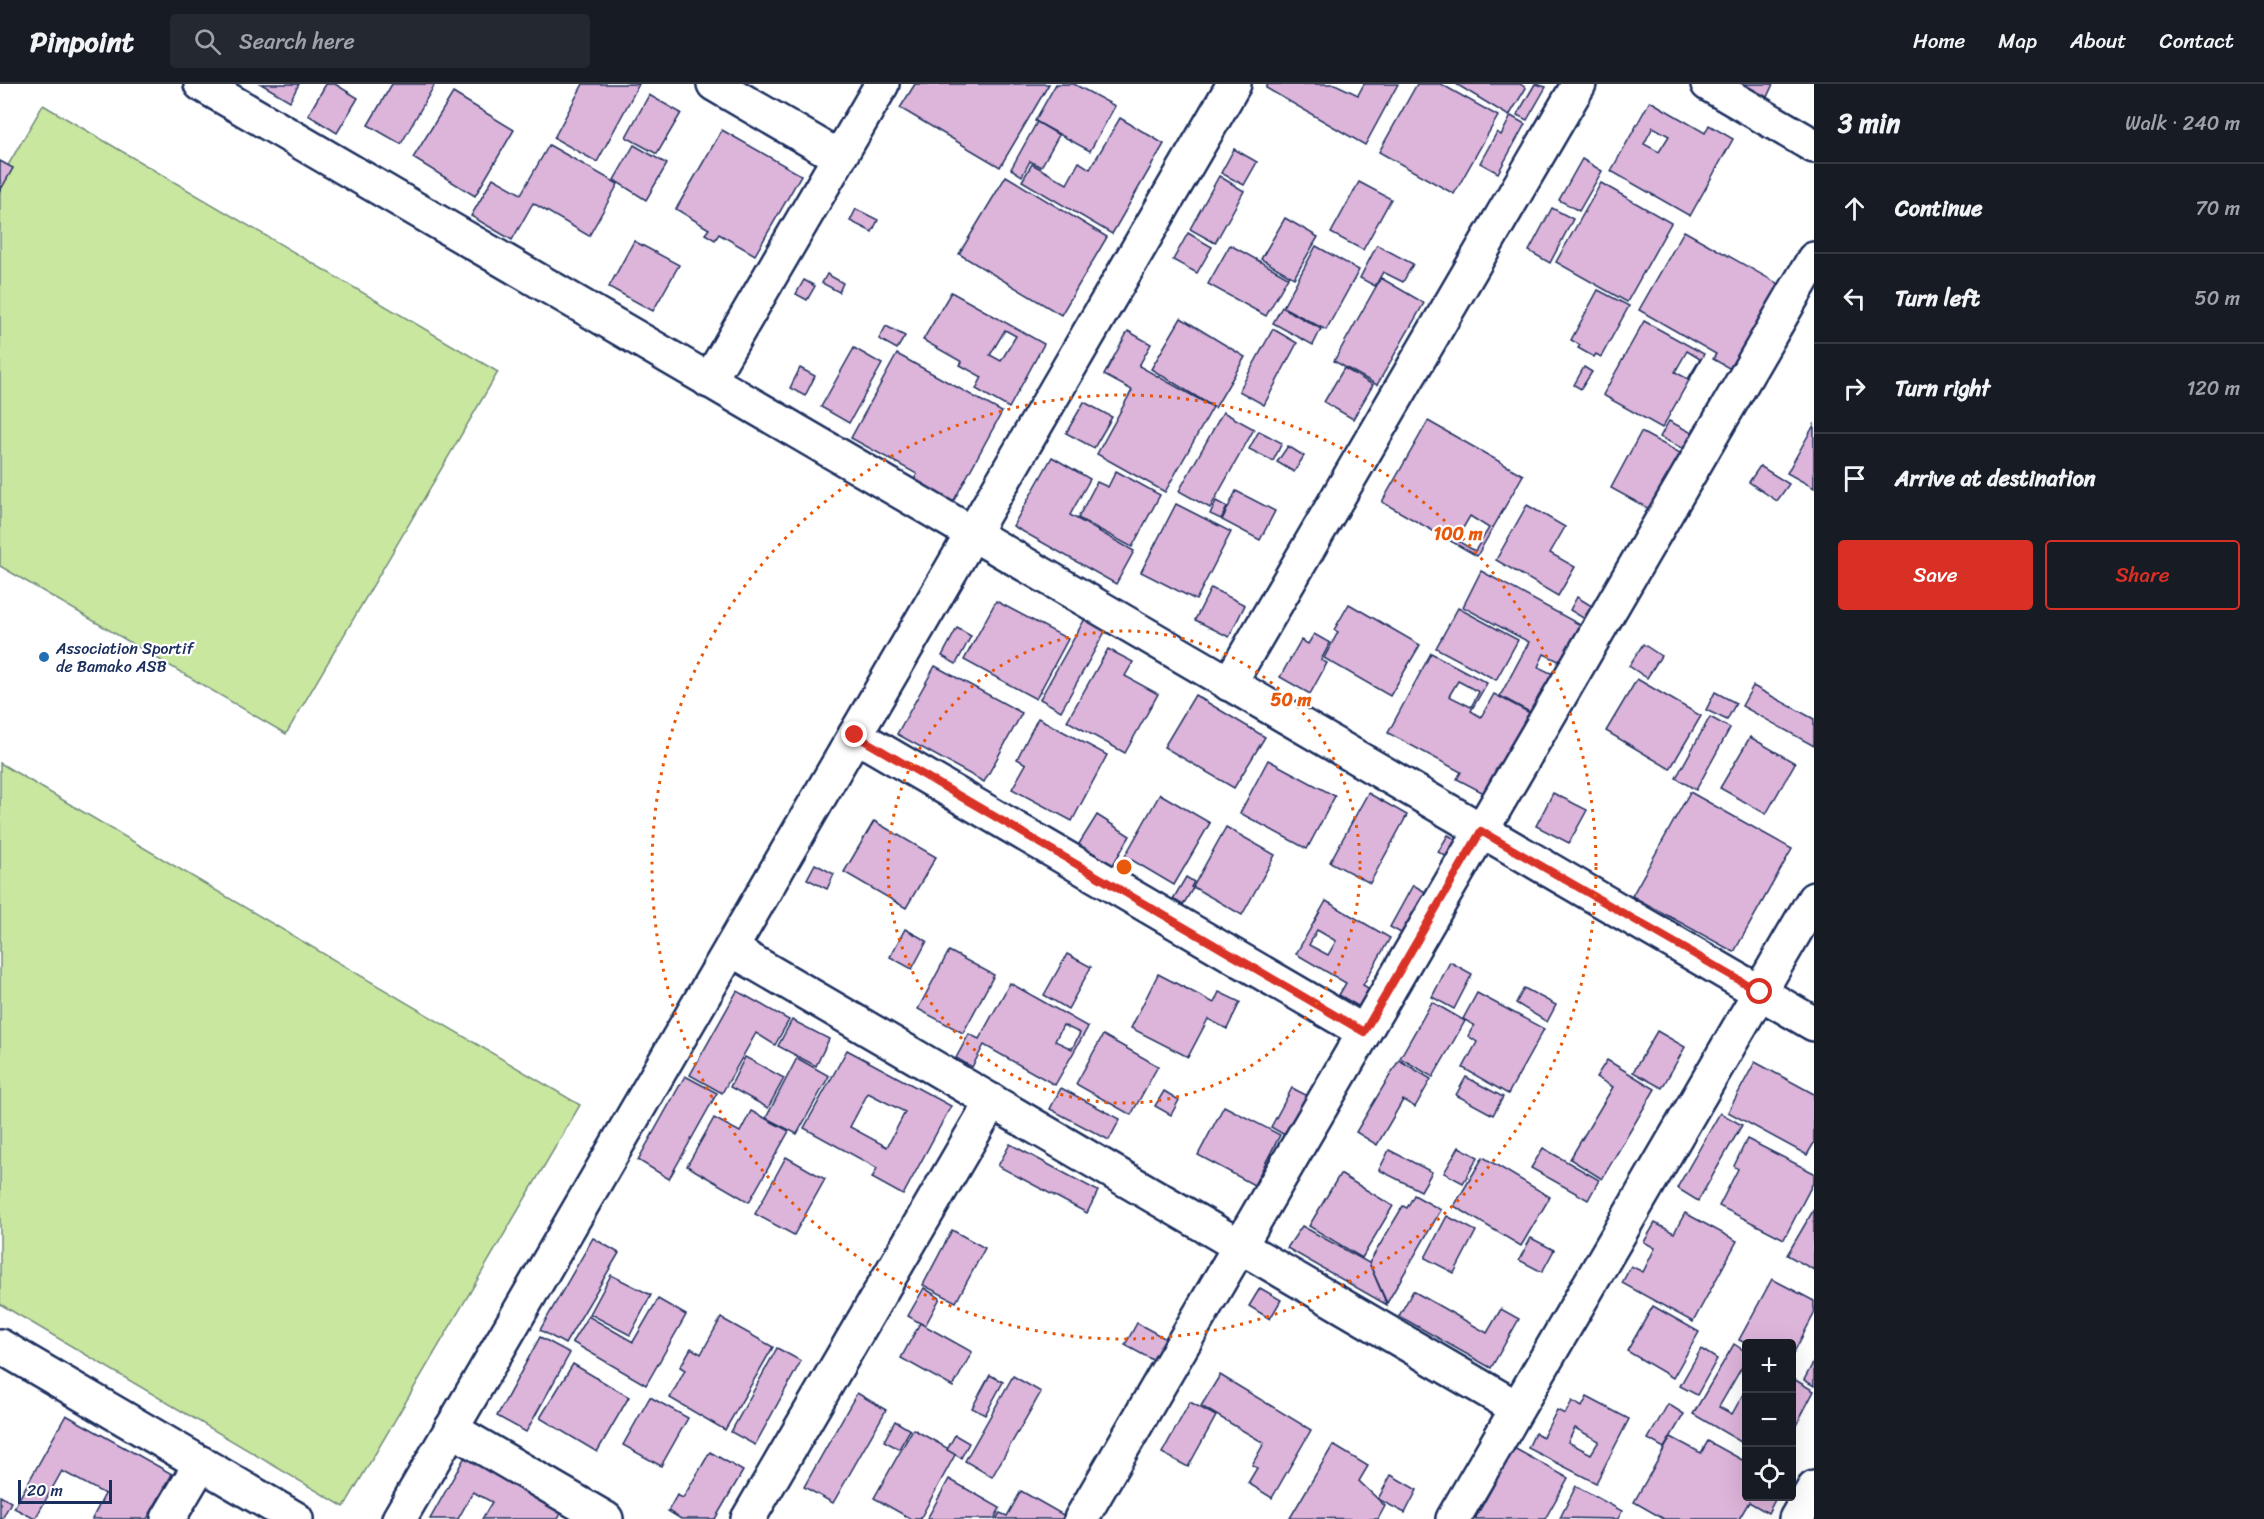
<!DOCTYPE html>
<html lang="en">
<head>
<meta charset="utf-8">
<style>
	body { margin:0; font-family:Sriracha,sans-serif; background:#242831; color:#f1f3f6 }
	.controls { position:absolute; right:18px; bottom:18px; display:grid; overflow:hidden; border-radius:6px; box-shadow:0 6px 24px #0002 }
	.controls button { width:54px; height:54px; display:grid; place-items:center; padding:0; border:0; border-bottom:2px solid #363941; background:#171b24; color:#f1f3f6; font:30px sans-serif }
	.scale { position:absolute; left:18px; bottom:15px; width:94px; box-sizing:border-box; padding-left:6px; border:3px solid #1b2f5e; border-top:0; font-size:16px; line-height:21px; white-space:nowrap; color:#1b2f5e; -webkit-text-stroke:4px #fff; paint-order:stroke }
	.stop { position:absolute; width:18px; height:18px; margin:-14px; border:4px solid #d93025; border-radius:50%; background:#fff }
	.stop.end { background:#d93025; border-color:#fff; box-shadow:0 2px 6px #0008 }
	.list { margin:0; padding:0; list-style:none }
	h2 { display:flex; justify-content:space-between; align-items:center; height:78px; margin:0; padding:0 24px; font-size:26px }
	h2 small { font-size:20px; font-weight:400; color:#9ea1a6 }
	.list li { display:grid; grid-template-columns:39px 1fr auto; gap:18px; align-items:center; box-sizing:border-box; height:90px; padding:0 24px; border-top:2px solid #363941 }
	.list b { display:block; font-size:22px; white-space:nowrap }
	.list em { font-size:20px; font-style:normal; color:#9ea1a6 }
	.actions { display:flex; gap:12px; padding:18px 24px }
	.actions a { flex:1; padding:14px 0; border:2px solid #d93025; border-radius:6px; text-align:center; font-size:21px; color:#d93025 }
	.actions .main { background:#d93025; color:#fff }
	.icon { flex:none; width:33px; height:33px; fill:none; stroke:currentColor; stroke-width:2; stroke-linecap:round; stroke-linejoin:round }
	.map { position:relative; flex:none; width:1814px; height:1435px; overflow:hidden }
	header { display:flex; align-items:center; gap:36px; box-sizing:border-box; height:84px; padding:0 30px; background:#171b24; border-bottom:2px solid #363941 }
	header strong { font-size:28px }
	nav { display:flex; gap:33px; margin-inline-start:auto; font-size:21px }
	.search { width:420px; height:54px; background:#242831; display:flex; align-items:center; gap:15px; box-sizing:border-box; padding:0 21px; border-radius:6px; color:#9ea1a6; font-size:22px }
	main { display:flex }
	aside { flex:1; background:#171b24 }
	.map>svg:first-child { display:block }
	.green { fill:#c9e79f; stroke:#728b7e; stroke-width:1.5 }
	.building { fill:#ddb4da; stroke:#1b2f5e; stroke-width:1.5; fill-rule:evenodd }
	.lines { fill:none; stroke-linecap:round; stroke-linejoin:round }
	.minor-casing { stroke:#1b2f5e; stroke-width:38 }
	.minor { stroke:#fff; stroke-width:33 }
	.route { stroke:#d93025; stroke-width:8 }
	.ring { fill:none; stroke:#e8590c; stroke-width:3; stroke-dasharray:3 6 }
	.poi-dot { fill:#1f6fb2; stroke:#fff; stroke-width:2 }
	.labels { text-anchor:middle; dominant-baseline:central; stroke-width:4.5; stroke-linejoin:round; paint-order:stroke }
	.poi-label { font-size:16px; fill:#1b2f5e; stroke:#fff; text-anchor:start }
	.centre { fill:#e8590c; stroke:#fff; stroke-width:3 }
	.ring-label { font-size:18px; text-anchor:middle; font-weight:bold; fill:#e8590c; stroke:#fff; stroke-width:4.5; stroke-linejoin:round; paint-order:stroke }
</style>
</head>
<body>
<header>
<strong>Pinpoint</strong>
<div class="search"><svg class="icon" aria-label="search" viewBox="0 0 24 24"><circle cx="10" cy="10" r="6"/><path d="M15 15l6 6"/></svg>Search here</div>
<nav><a>Home</a><a>Map</a><a>About</a><a>Contact</a></nav>
</header>
<main>
<div class="map">
<svg width="1814" height="1435" viewBox="0 0 1814 1435">
	<rect width="100%" height="100%" fill="#fff"/>
	<filter id="ink" filterUnits="userSpaceOnUse"><feTurbulence type="fractalNoise" baseFrequency=".0167" numOctaves="2"/><feDisplacementMap in="SourceGraphic" scale="12" xChannelSelector="R" yChannelSelector="G"/><feConvolveMatrix kernelMatrix="1 2 1 2 8 2 1 2 1" color-interpolation-filters="sRGB"/></filter>
	<g filter="url(#ink)">
		<g class="green">
			<path d="M43 21 498 288 286 650 0 482V95Z"/>
			<path d="M0 679 580 1021 344 1423 0 1220Z"/>
		</g>
		<g class="building">
			<path d="M261 0H299L290 17Z"/>
			<path d="M326 0H335L358 14 337 49 308 31Z"/>
			<path d="M392 0H435L401 60 368 41Z"/>
			<path d="M583 0H639L597 78 554 54Z"/>
			<path d="M915 0H1049L1000 83 900 24Z"/>
			<path d="M1056 0H1074L1115 22 1090 67 1035 37Z"/>
			<path d="M1268 0H1335L1358 11 1364 0H1398L1365 61 1266 4Z"/>
			<path d="M1417 0H1441L1498 32 1454 110 1379 68Z"/>
			<path d="M1456 0H1520L1526 4 1509 32Z"/>
			<path d="M1535 0 1546 3 1527 36 1517 31Z"/>
			<path d="M1742 0H1773L1767 13Z"/>
			<path d="M453 9 514 46 475 112 413 74Z"/>
			<path d="M649 11 681 29 657 70 626 53Z"/>
			<path d="M1650 17 1705 49 1709 41 1733 55 1690 132 1611 87ZM1653 43 1669 52 1659 68 1644 60Z"/>
			<path d="M1511 32 1525 40 1498 89 1480 79 1497 48 1501 51Z"/>
			<path d="M1120 34 1164 60 1112 150 1022 97 1032 80 1067 100 1079 78 1090 85Z"/>
			<path d="M1037 38 1059 51 1041 83 1030 77 1022 92 1011 85Z"/>
			<path d="M722 46 801 91 755 171 719 150 715 156 705 150 709 145 676 125Z"/>
			<path d="M549 61 618 100 589 152 533 119 512 156 471 132 493 94 521 110Z"/>
			<path d="M634 61 667 80 646 116 614 96Z"/>
			<path d="M1234 65 1257 78 1244 101 1221 89Z"/>
			<path d="M1582 75 1602 87 1579 127 1559 116Z"/>
			<path d="M0 77 13 84 0 107Z"/>
			<path d="M1006 92 1107 153 1061 231 959 170Z"/>
			<path d="M1219 92 1244 107 1215 159 1190 145Z"/>
			<path d="M1359 98 1391 115 1363 166 1331 149Z"/>
			<path d="M1601 99 1671 139 1627 218 1556 178Z"/>
			<path d="M1552 124 1573 135 1550 179 1529 167Z"/>
			<path d="M856 125 878 136 872 148 850 137Z"/>
			<path d="M1285 134 1318 153 1294 194 1261 175Z"/>
			<path d="M1684 147 1791 207 1743 292 1713 275 1716 270 1639 226Z"/>
			<path d="M1188 149 1212 163 1197 189 1173 176Z"/>
			<path d="M634 157 679 181 653 227 609 203Z"/>
			<path d="M1230 161 1288 193 1266 232 1208 200Z"/>
			<path d="M1377 161 1413 180 1403 198 1383 188 1375 202 1360 194Z"/>
			<path d="M1316 162 1359 186 1326 246 1283 223Z"/>
			<path d="M827 190 843 199 839 208 822 199Z"/>
			<path d="M1381 194 1424 219 1377 301 1334 277Z"/>
			<path d="M804 196 815 202 807 216 796 210Z"/>
			<path d="M1598 206 1629 222 1601 273 1596 270 1594 273 1578 264 1580 261 1571 256Z"/>
			<path d="M951 208 1044 260 1009 324 976 305 982 293 960 281 962 278 923 256ZM1005 246 1016 252 1001 277 990 271Z"/>
			<path d="M1282 223 1321 245 1313 261 1273 239Z"/>
			<path d="M1181 234 1245 273 1215 324 1151 285Z"/>
			<path d="M1644 237 1704 270 1662 344 1603 311ZM1687 267 1700 275 1688 295 1675 288Z"/>
			<path d="M886 242 905 252 897 265 879 255Z"/>
			<path d="M1273 245 1297 259 1264 321 1239 307Z"/>
			<path d="M1128 247 1151 260 1139 282 1213 323 1165 408 1097 370 1132 306 1104 291Z"/>
			<path d="M854 264 882 280 849 339 821 323Z"/>
			<path d="M897 270 1002 328 953 418 914 396 917 390 851 354Z"/>
			<path d="M1584 283 1592 288 1581 305 1574 301Z"/>
			<path d="M800 284 815 292 805 312 790 304Z"/>
			<path d="M1344 284 1373 301 1353 335 1324 318Z"/>
			<path d="M1084 318 1112 333 1094 364 1066 349Z"/>
			<path d="M1223 328 1254 345 1210 424 1179 407Z"/>
			<path d="M1428 337 1523 391 1477 472 1382 418ZM1470 432 1489 444 1475 467 1456 456Z"/>
			<path d="M1669 337 1700 353 1691 369 1660 353Z"/>
			<path d="M1814 341V404L1787 389Z"/>
			<path d="M1259 347 1282 359 1273 377 1249 365Z"/>
			<path d="M1641 348 1682 370 1651 426 1611 404Z"/>
			<path d="M1288 362 1304 372 1294 388 1277 378Z"/>
			<path d="M1052 373 1090 395 1070 431 1134 467 1116 500 1013 442Z"/>
			<path d="M1760 382 1789 400 1777 417 1749 398Z"/>
			<path d="M1116 387 1160 411 1132 463 1078 434 1097 398 1108 403Z"/>
			<path d="M1236 407 1275 427 1260 456 1222 436Z"/>
			<path d="M1216 417 1227 423 1221 435 1210 430Z"/>
			<path d="M1176 420 1231 448 1196 516 1141 488Z"/>
			<path d="M1527 421 1565 443 1550 469 1575 483 1558 512 1496 476Z"/>
			<path d="M1481 487 1586 544 1539 633 1500 612 1529 558 1463 523ZM1544 570 1563 579 1557 592 1538 583Z"/>
			<path d="M1211 504 1245 521 1229 553 1195 536Z"/>
			<path d="M1577 513 1595 524 1588 537 1570 526Z"/>
			<path d="M996 517 1068 555 1036 615 964 576Z"/>
			<path d="M1349 520 1420 561 1390 612 1324 574 1338 548 1334 546Z"/>
			<path d="M1458 524 1518 556 1496 596 1436 564Z"/>
			<path d="M1086 533 1107 544 1061 627 1040 615Z"/>
			<path d="M957 544 971 552 956 580 942 572Z"/>
			<path d="M1314 550 1330 559 1321 576 1327 579 1310 610 1280 593 1301 556 1308 560Z"/>
			<path d="M1643 560 1661 572 1647 594 1629 582Z"/>
			<path d="M1108 565 1133 578 1125 592 1158 610 1125 669 1067 637Z"/>
			<path d="M1431 569 1487 599 1471 627 1481 633 1494 610 1543 636 1499 717 1457 695 1461 688 1388 649ZM1458 597 1479 608 1471 623 1449 612Z"/>
			<path d="M935 582 1022 629 984 698 897 650Z"/>
			<path d="M1637 595 1701 632 1670 685 1606 647Z"/>
			<path d="M1753 602 1814 635V662L1742 622Z"/>
			<path d="M1715 608 1736 619 1727 636 1706 626Z"/>
			<path d="M1195 611 1265 653 1234 704 1164 663Z"/>
			<path d="M1710 633 1730 644 1696 706 1676 694Z"/>
			<path d="M1038 634 1107 671 1072 737 1012 705 1026 680 1017 675Z"/>
			<path d="M1750 653 1795 679 1766 730 1720 704Z"/>
			<path d="M1268 676 1335 712 1307 765 1240 729Z"/>
			<path d="M1690 708 1792 765 1734 868 1632 812Z"/>
			<path d="M1368 709 1407 731 1370 799 1330 778Z"/>
			<path d="M1553 709 1587 726 1569 759 1536 742Z"/>
			<path d="M1160 710 1210 739 1174 801 1125 772Z"/>
			<path d="M1097 731 1130 752 1111 784 1077 763Z"/>
			<path d="M874 737 936 773 906 824 844 788Z"/>
			<path d="M1226 743 1275 771 1242 831 1193 803Z"/>
			<path d="M1448 751 1462 759 1453 776 1438 768Z"/>
			<path d="M815 780 834 790 827 805 807 795Z"/>
			<path d="M1186 793 1194 798 1191 803 1193 804 1183 821 1173 815Z"/>
			<path d="M1413 801 1431 811 1408 853 1390 843Z"/>
			<path d="M1326 817 1390 854 1363 901 1375 908 1365 926 1339 911 1346 899 1296 870ZM1317 846 1336 857 1328 871 1309 861Z"/>
			<path d="M905 845 927 857 912 885 890 873Z"/>
			<path d="M949 867 994 891 963 949 918 925Z"/>
			<path d="M1067 870 1091 883 1068 925 1044 911Z"/>
			<path d="M1450 878 1472 890 1454 925 1432 913Z"/>
			<path d="M1158 890 1214 919 1219 908 1240 918 1227 945 1208 935 1188 973 1131 944Z"/>
			<path d="M1010 899 1088 943 1055 1001 984 961 972 983 956 974 969 950 979 955ZM1063 941 1080 949 1072 965 1055 957Z"/>
			<path d="M1524 904 1556 921 1547 938 1516 919Z"/>
			<path d="M737 907 789 936 775 961 756 949 722 1009 690 991Z"/>
			<path d="M1477 909 1544 945 1508 1010 1463 984 1477 958 1468 952 1474 941 1463 935Z"/>
			<path d="M1432 918 1465 937 1433 993 1400 974Z"/>
			<path d="M792 936 829 955 816 982 778 962Z"/>
			<path d="M1657 947 1685 963 1662 1004 1633 988Z"/>
			<path d="M1103 951 1158 982 1131 1031 1076 1000Z"/>
			<path d="M847 966 951 1022 903 1111 872 1094 877 1084 804 1044ZM868 1009 905 1028 887 1063 850 1043Z"/>
			<path d="M745 973 784 994 768 1024 730 1003Z"/>
			<path d="M797 974 829 992 797 1050 766 1034Z"/>
			<path d="M1399 976 1431 995 1415 1023 1403 1016 1377 1061 1356 1048Z"/>
			<path d="M1607 976 1655 1005 1602 1095 1570 1075 1613 1003 1596 993Z"/>
			<path d="M1755 978 1814 1010V1059L1807 1071 1728 1028Z"/>
			<path d="M685 992 717 1009 669 1095 638 1076Z"/>
			<path d="M1466 993 1503 1013 1493 1031 1456 1011Z"/>
			<path d="M1061 1004 1120 1035 1109 1056 1050 1025Z"/>
			<path d="M1292 1004 1310 1013 1288 1053 1271 1043Z"/>
			<path d="M1164 1007 1179 1016 1171 1031 1155 1022Z"/>
			<path d="M1224 1022 1280 1051 1254 1101 1198 1071Z"/>
			<path d="M751 1027 789 1047 749 1118 687 1082 714 1034 740 1048Z"/>
			<path d="M1720 1029 1742 1041 1698 1117 1677 1104Z"/>
			<path d="M1747 1055 1814 1089V1097L1784 1155 1719 1122 1738 1085 1734 1082Z"/>
			<path d="M1010 1060 1098 1107 1087 1129 998 1082Z"/>
			<path d="M1459 1063 1478 1073 1463 1099 1444 1089Z"/>
			<path d="M1543 1064 1599 1096 1588 1116 1531 1084Z"/>
			<path d="M1389 1066 1432 1088 1421 1107 1379 1086Z"/>
			<path d="M786 1073 825 1095 794 1151 755 1130Z"/>
			<path d="M1483 1073 1550 1113 1521 1162 1454 1122Z"/>
			<path d="M1340 1090 1393 1122 1362 1174 1309 1142Z"/>
			<path d="M1414 1111 1441 1126 1387 1219 1369 1179 1403 1122 1407 1124Z"/>
			<path d="M1814 1125V1186L1787 1171Z"/>
			<path d="M1685 1129 1737 1157 1693 1238 1622 1199 1631 1182 1643 1188 1655 1164 1644 1158 1655 1139 1674 1149Z"/>
			<path d="M1447 1132 1476 1147 1454 1189 1425 1174Z"/>
			<path d="M1302 1142 1369 1179 1387 1221 1287 1164Z"/>
			<path d="M952 1146 985 1164 956 1218 923 1201Z"/>
			<path d="M593 1154 619 1169 565 1260 540 1246Z"/>
			<path d="M1531 1154 1554 1166 1542 1188 1519 1176Z"/>
			<path d="M611 1191 651 1211 630 1251 590 1230Z"/>
			<path d="M1772 1195 1814 1217V1230L1792 1272V1260H1747L1739 1256Z"/>
			<path d="M924 1204 940 1214 925 1242 908 1232Z"/>
			<path d="M1260 1204 1281 1216 1270 1235 1249 1222Z"/>
			<path d="M1413 1207 1487 1249 1501 1225 1519 1235 1491 1284 1399 1232Z"/>
			<path d="M658 1215 686 1231 646 1301 572 1258 588 1232 633 1258Z"/>
			<path d="M1653 1222 1699 1248 1673 1294 1627 1267Z"/>
			<path d="M721 1234 773 1263 725 1346 670 1314 685 1286 680 1283 691 1264 701 1270Z"/>
			<path d="M920 1239 972 1268 953 1303 901 1274Z"/>
			<path d="M1137 1239 1170 1257 1158 1279 1125 1261Z"/>
			<path d="M540 1253 570 1269 526 1348 497 1332Z"/>
			<path d="M1734 1260 1746 1268V1276L1719 1323 1732 1330 1746 1305V1361L1693 1330Z"/>
			<path d="M777 1264 801 1277 755 1361 731 1348Z"/>
			<path d="M1701 1265 1717 1275 1697 1311 1680 1302Z"/>
			<path d="M1814 1277V1302L1804 1296Z"/>
			<path d="M573 1280 629 1313 597 1368 540 1334Z"/>
			<path d="M990 1291 1003 1298 985 1331 972 1324Z"/>
			<path d="M1220 1291 1311 1346 1272 1414 1248 1399 1257 1384 1252 1381 1264 1359 1201 1322Z"/>
			<path d="M1013 1292 1041 1308 992 1393 965 1377Z"/>
			<path d="M1792 1294 1814 1307 1792 1349Z"/>
			<path d="M857 1309 886 1326 833 1419 804 1403Z"/>
			<path d="M650 1313 688 1334 661 1382 623 1361Z"/>
			<path d="M1587 1313 1629 1335 1596 1399 1528 1364 1535 1349 1543 1353 1557 1326 1565 1330 1572 1317 1582 1323ZM1575 1344 1599 1357 1591 1370 1568 1358Z"/>
			<path d="M1190 1318 1216 1332 1188 1383 1162 1369Z"/>
			<path d="M1668 1320 1684 1330 1664 1364 1648 1355Z"/>
			<path d="M66 1331 172 1390 147 1435H92L105 1410 62 1387 35 1435 14 1424Z"/>
			<path d="M895 1337 910 1346 899 1365 884 1357Z"/>
			<path d="M913 1345 956 1369 920 1435H911L874 1414Z"/>
			<path d="M955 1351 969 1359 961 1374 947 1366Z"/>
			<path d="M1671 1353 1701 1369 1708 1357 1746 1378V1412H1777L1768 1429 1749 1418 1739 1435H1664L1634 1418Z"/>
			<path d="M1333 1361 1368 1382 1359 1397 1385 1422 1378 1435 1290 1434Z"/>
			<path d="M1514 1364 1568 1394 1545 1435H1475Z"/>
			<path d="M710 1368 743 1387 715 1435H681L668 1427 677 1411 683 1414Z"/>
			<path d="M466 1371 563 1426 558 1435H482L492 1418 473 1408 458 1435H430Z"/>
			<path d="M1391 1391 1417 1406 1405 1429 1378 1415Z"/>
			<path d="M949 1395 1000 1424 994 1435H927Z"/>
			<path d="M1576 1402 1622 1427 1618 1435 1560 1434Z"/>
			<path d="M1021 1407 1067 1433 1066 1435H996L1000 1429 1007 1432Z"/>
			<path d="M0 1412 11 1418 2 1435H0Z"/>
		</g>
		<g class="lines">
			<defs>
				<g id="minor">
					<path d="M201 0 1814 940"/>
					<path d="M714 0 839 73"/>
					<path d="M1708 0 1814 62"/>
					<path d="M709 297 882 0"/>
					<path d="M1229 600 1579 0"/>
					<path d="M855 651 1364 948"/>
					<path d="M731 865 1517 1324"/>
					<path d="M0 1262 296 1435"/>
					<path d="M451 1345 606 1435"/>
					<path d="M168 1435 201 1379"/>
					<path d="M399 1435 1234 0"/>
					<path d="M748 1435 992 1017"/>
					<path d="M1081 1435 1814 175"/>
					<path d="M1453 1435 1814 815"/>
					<path d="M1796 1435 1814 1404"/>
				</g>
			</defs>
			<use href="#minor" class="minor-casing"/>
			<use href="#minor" class="minor"/>
		</g>
	</g>
	<g class="lines" filter="url(#ink)">
		<path class="route" d="M855 651 1364 948 1481 747 1760 908"/>
	</g>
	<g class="ring">
		<circle cx="1124" cy="783" r="236"/>
		<circle cx="1124" cy="783" r="472"/>
	</g>
	<circle class="poi-dot" cx="44" cy="573" r="6"/>
	<g class="labels">
		<g class="poi-label">
			<text x="56" y="564">Association Sportif<tspan x="56" dy="18">de Bamako ASB</tspan></text>
		</g>
	</g>
	<circle cx="1124" cy="783" r="9" class="centre"/>
	<g class="ring-label">
		<text x="1458" y="456">100 m</text>
		<text x="1291" y="622">50 m</text>
	</g>
</svg>
<div class="controls">
<button>+</button>
<button>−</button>
<button><svg class="icon" aria-label="locate" viewBox="0 0 24 24"><circle cx="12" cy="12" r="6"/><path d="M12 2v4M12 18v4M2 12h4M18 12h4"/></svg></button>
</div>
<div class="scale">20 m</div>
<div class="stop" style="left:1760px;top:908px"></div>
<div class="stop end" style="left:855px;top:651px"></div>
</div>
<aside>
<h2>3 min<small>Walk · 240 m</small></h2>
<ul class="list">
<li><svg class="icon" aria-label="ahead" viewBox="0 0 24 24"><path d="M12 20V5M6 11l6-6 6 6"/></svg><div><b>Continue</b></div><em>70 m</em></li>
<li><svg class="icon" aria-label="left" viewBox="0 0 24 24"><path d="M17 20v-9H6M10 6l-5 5 5 5"/></svg><div><b>Turn left</b></div><em>50 m</em></li>
<li><svg class="icon" aria-label="right" viewBox="0 0 24 24"><path d="M7 20v-9h11M14 6l5 5-5 5"/></svg><div><b>Turn right</b></div><em>120 m</em></li>
<li><svg class="icon" aria-label="arrive" viewBox="0 0 24 24"><path d="M6 21V4h12l-3 4 3 4H6"/></svg><div><b>Arrive at destination</b></div></li>
</ul>
<div class="actions"><a class="main">Save</a><a>Share</a></div>
</aside>
</main>
</body>
</html>
